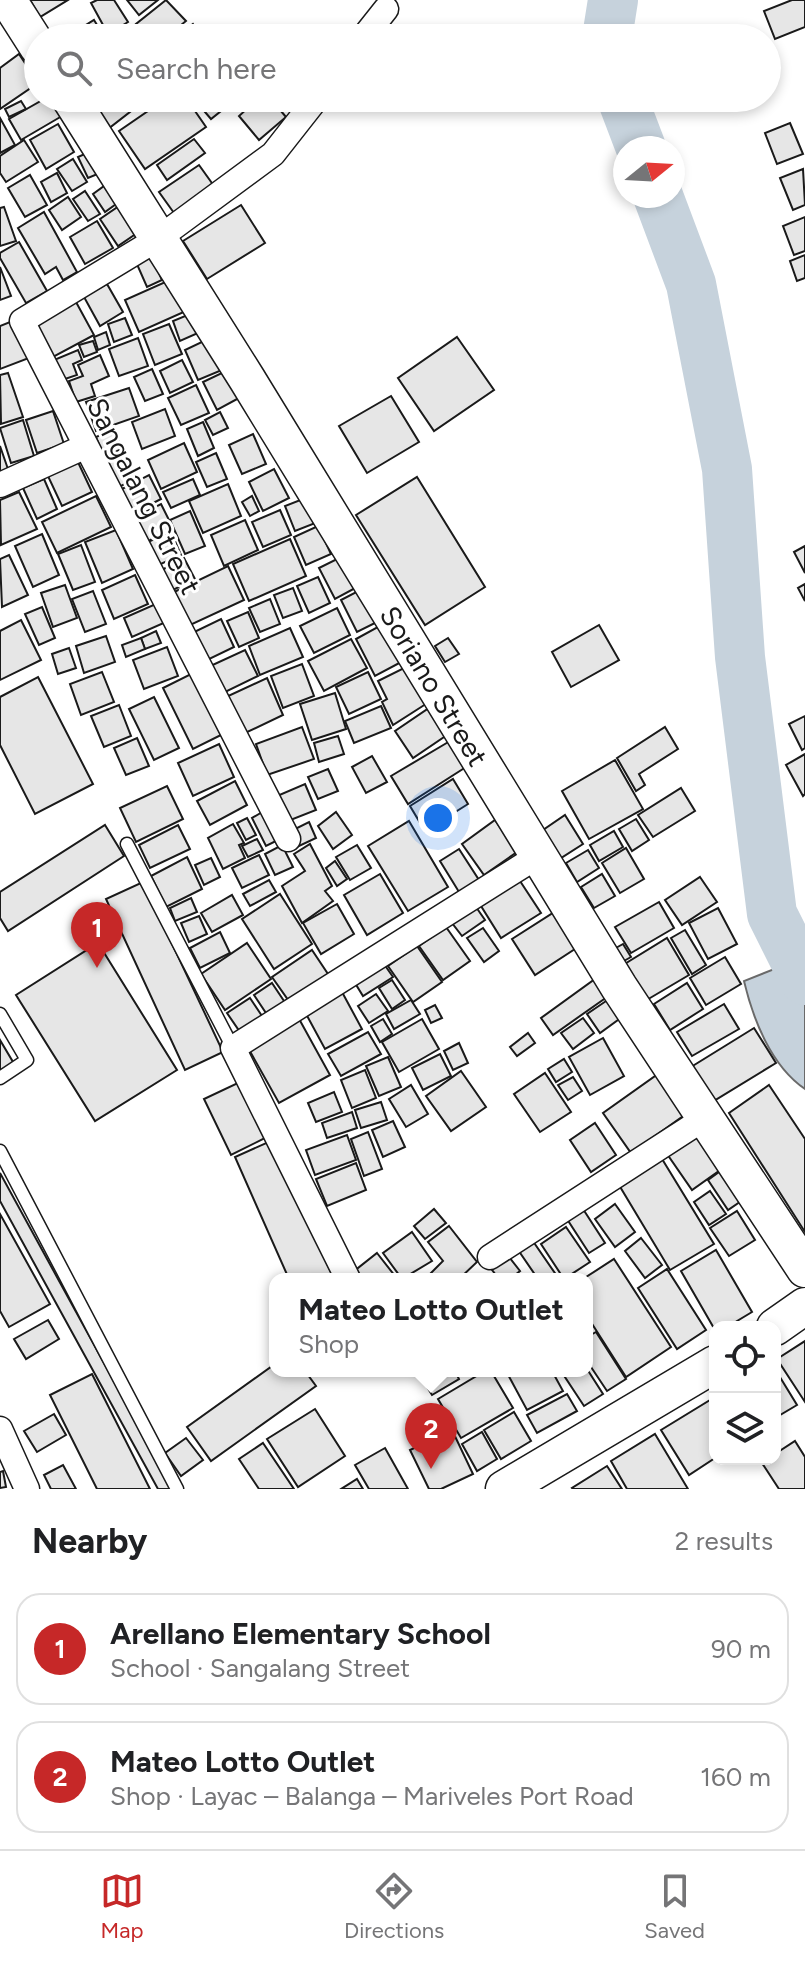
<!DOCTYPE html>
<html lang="en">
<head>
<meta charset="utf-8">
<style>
	body { margin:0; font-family:Figtree,sans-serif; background:#f6f6f6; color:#202124 }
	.controls { position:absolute; right:24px; bottom:24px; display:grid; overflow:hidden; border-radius:16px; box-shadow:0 4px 12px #0003 }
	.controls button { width:72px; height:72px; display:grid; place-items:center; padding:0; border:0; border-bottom:2px solid #e0e0e0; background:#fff; color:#202124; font:40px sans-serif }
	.compass { position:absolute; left:613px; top:136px; width:72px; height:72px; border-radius:50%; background:#fff; box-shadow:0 4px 12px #0003; rotate:72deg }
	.you { position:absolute; left:438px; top:818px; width:28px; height:28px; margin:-20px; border:6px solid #fff; border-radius:50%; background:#1a73e8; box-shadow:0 0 0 12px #1a73e833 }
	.badge { display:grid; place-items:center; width:52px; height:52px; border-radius:50%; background:#c62828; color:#fff; font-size:26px; font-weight:700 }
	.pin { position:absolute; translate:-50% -66px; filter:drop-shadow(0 2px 4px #0008) }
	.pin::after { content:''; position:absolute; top:42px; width:28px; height:24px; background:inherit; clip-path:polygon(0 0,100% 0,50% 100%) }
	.popup { position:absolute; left:269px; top:1273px; width:324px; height:104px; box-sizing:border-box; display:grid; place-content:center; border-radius:16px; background:#fff; filter:drop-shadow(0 2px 6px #0005); font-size:26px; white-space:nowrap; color:#757577 }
	.popup b { font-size:30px; color:#202124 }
	.popup::after { content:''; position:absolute; left:50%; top:100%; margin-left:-16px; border:16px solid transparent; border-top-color:#fff }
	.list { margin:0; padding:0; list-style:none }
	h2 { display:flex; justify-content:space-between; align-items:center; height:104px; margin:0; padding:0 32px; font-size:34px }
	h2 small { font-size:26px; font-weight:400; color:#757577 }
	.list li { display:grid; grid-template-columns:52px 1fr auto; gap:24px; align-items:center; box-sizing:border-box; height:112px; margin:0 16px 16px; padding:0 16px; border:2px solid #e0e0e0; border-radius:24px }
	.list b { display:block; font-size:30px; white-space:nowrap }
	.list p { margin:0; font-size:26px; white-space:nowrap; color:#757577 }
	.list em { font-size:26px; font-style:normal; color:#757577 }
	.icon { flex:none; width:44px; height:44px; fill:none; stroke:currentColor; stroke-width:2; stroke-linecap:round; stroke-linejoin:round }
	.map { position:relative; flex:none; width:805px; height:1489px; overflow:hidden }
	.search { position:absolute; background:#fff; box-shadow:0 4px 12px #0003; left:24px; right:24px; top:24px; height:88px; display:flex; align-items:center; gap:20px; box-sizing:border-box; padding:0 28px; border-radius:44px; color:#757577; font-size:30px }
	.sheet { height:360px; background:#fff }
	nav { display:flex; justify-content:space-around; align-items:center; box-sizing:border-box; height:112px; border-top:2px solid #e0e0e0; background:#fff; font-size:22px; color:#757577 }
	nav a { display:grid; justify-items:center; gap:4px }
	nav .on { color:#c62828 }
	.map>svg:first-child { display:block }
	.water { fill:#c6d2dc; stroke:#6a6a6a; stroke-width:2 }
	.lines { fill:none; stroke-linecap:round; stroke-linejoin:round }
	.river { stroke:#c6d2dc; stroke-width:50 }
	.building { fill:#e6e6e6; stroke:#1a1a1a; stroke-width:2 }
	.service-casing { stroke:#1a1a1a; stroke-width:15 }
	.minor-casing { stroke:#1a1a1a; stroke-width:27 }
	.secondary-casing { stroke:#1a1a1a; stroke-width:39 }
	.service { stroke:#fff; stroke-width:12 }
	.minor { stroke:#fff; stroke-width:24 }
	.secondary { stroke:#fff; stroke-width:36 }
	.labels { text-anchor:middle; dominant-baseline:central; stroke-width:6; stroke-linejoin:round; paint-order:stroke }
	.street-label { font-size:28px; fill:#1a1a1a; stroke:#fff }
</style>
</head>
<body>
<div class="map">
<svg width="805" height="1489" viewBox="0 0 805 1489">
	<rect width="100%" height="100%" fill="#fff"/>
	<path class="water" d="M805 957V1089C771 1066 753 1019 744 981Z"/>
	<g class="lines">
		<g class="river">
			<path d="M607 38 613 0"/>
			<path d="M622 98 641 148"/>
			<path d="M658 196 691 284 727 469 740 657 772 914 805 980"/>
		</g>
	</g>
	<g class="building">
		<path d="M30 0H68L40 17Z"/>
		<path d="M97 0H114L128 22 108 34 91 3Z"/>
		<path d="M127 0H158L139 15Z"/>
		<path d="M166 0 186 21 165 38H147L136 24Z"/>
		<path d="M792 0H805V27L775 39 764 11Z"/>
		<path d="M94 20 105 38H65Z"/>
		<path d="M193 24 204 38H175Z"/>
		<path d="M19 54 38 83 0 109V68Z"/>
		<path d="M46 98H52L62 116 21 140 9 119Z"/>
		<path d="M97 98H127L135 108 108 129 89 104Z"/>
		<path d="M167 98H186L206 127 145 169 119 131Z"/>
		<path d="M193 98H227L231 103 211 119Z"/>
		<path d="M259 98H270L286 117 259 140 239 116Z"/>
		<path d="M21 101 26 109 9 117 5 109Z"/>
		<path d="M0 118 15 145 0 153Z"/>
		<path d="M790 123 803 154 777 164 765 133Z"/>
		<path d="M58 124 74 152 46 169 30 140Z"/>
		<path d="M194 139 205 153 167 180 157 165Z"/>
		<path d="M24 140 38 162 6 182 0 173V156Z"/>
		<path d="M89 152 100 173 88 178 78 157Z"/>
		<path d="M73 159 87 182 72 191 57 169Z"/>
		<path d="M199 165 214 186 174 213 159 192Z"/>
		<path d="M803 169 805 205 793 210 780 178Z"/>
		<path d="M57 173 67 193 51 202 41 182Z"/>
		<path d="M30 175 47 205 25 217 8 188Z"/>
		<path d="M111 181 123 199 105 212 93 194Z"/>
		<path d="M85 191 100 214 88 221 73 199Z"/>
		<path d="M68 197 81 217 62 230 49 210Z"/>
		<path d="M122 204 140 231 118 246 100 219Z"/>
		<path d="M241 205 265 243 207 279 183 241Z"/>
		<path d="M4 207 16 241 0 246V208Z"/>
		<path d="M44 212 77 272 63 280 56 267 45 274 18 228Z"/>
		<path d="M805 217V251L794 255 783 226Z"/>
		<path d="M97 221 113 248 85 264 70 237Z"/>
		<path d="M19 242 47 291 26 303 0 258V253Z"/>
		<path d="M151 255 162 280 147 287 136 262Z"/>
		<path d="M805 255V278L797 281 790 261Z"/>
		<path d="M0 267 11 296 0 300Z"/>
		<path d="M172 279 186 311 139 332 125 300Z"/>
		<path d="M107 284 123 312 100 326 84 297Z"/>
		<path d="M76 302 94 335 53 357 36 324Z"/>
		<path d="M190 314 198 333 180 341 173 321Z"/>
		<path d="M125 318 132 335 114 342 108 324Z"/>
		<path d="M15 320 29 358 0 369V326Z"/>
		<path d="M169 324 182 354 155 365 143 334Z"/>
		<path d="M106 332 110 345 98 350 94 337Z"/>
		<path d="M457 337 494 390 434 431 398 378Z"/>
		<path d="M138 338 148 366 119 376 109 349Z"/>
		<path d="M208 339 222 370 198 380 185 350Z"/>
		<path d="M93 341 97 352 84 357 79 345Z"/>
		<path d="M78 350 82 360 73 364 77 375 62 380 54 360Z"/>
		<path d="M100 355 109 376 91 384 95 396 76 402 69 381 83 376 78 365Z"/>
		<path d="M182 360 193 382 170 393 160 371Z"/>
		<path d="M152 369 163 394 145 401 134 377Z"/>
		<path d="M226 371 239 398 217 410 203 382Z"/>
		<path d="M8 373 23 417 1 424 0 375Z"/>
		<path d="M196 385 209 413 181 425 168 398Z"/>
		<path d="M129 388 139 416 96 431 86 402Z"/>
		<path d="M391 396 419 442 367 473 339 426Z"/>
		<path d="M165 409 175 436 142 449 132 422Z"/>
		<path d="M53 411 64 444 37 453 26 420Z"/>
		<path d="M220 412 228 428 213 435 205 420Z"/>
		<path d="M23 420 34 456 11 463 0 428Z"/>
		<path d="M203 422 214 448 198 456 187 429Z"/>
		<path d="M114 429 122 449 104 457 96 437Z"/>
		<path d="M253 434 266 464 242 474 229 445Z"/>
		<path d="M184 443 197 472 161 489 148 460Z"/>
		<path d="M0 446 9 472 0 475Z"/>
		<path d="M216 453 227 479 207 487 196 462Z"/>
		<path d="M120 455 133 480 117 488 104 463Z"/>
		<path d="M77 460 92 492 62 506 47 474Z"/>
		<path d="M274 469 289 498 263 511 249 482Z"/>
		<path d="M149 475 161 499 130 515 118 491Z"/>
		<path d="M417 477 485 587 425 625 356 515Z"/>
		<path d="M44 479 57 509 37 519 23 488Z"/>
		<path d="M193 479 200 495 171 508 163 492Z"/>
		<path d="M228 484 241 516 203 533 189 501Z"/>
		<path d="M19 492 37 529 1 545 0 500Z"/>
		<path d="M96 496 111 527 57 553 42 522Z"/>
		<path d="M252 496 259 511 250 516 242 502Z"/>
		<path d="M308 497 318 522 295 531 285 506Z"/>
		<path d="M161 504 173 528 143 544 130 520Z"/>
		<path d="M280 510 291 535 263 547 252 522Z"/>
		<path d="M190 511 205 546 185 554 170 520Z"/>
		<path d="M245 520 258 550 224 566 211 535Z"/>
		<path d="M318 526 331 554 306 565 294 537Z"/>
		<path d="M116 530 133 569 102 583 85 542Z"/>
		<path d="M171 532 181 555 154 567 143 544Z"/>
		<path d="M42 534 59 575 33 587 15 546Z"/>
		<path d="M290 539 306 576 249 601 233 564Z"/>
		<path d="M81 545 95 582 73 590 58 554Z"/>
		<path d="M805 546V573L794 552Z"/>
		<path d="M9 555 28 595 2 607 0 559Z"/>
		<path d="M343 556 359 586 335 599 319 568Z"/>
		<path d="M184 558 195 579 169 592 158 572Z"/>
		<path d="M228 566 244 600 188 626 172 593Z"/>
		<path d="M135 575 148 604 114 619 102 590Z"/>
		<path d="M318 577 330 603 309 613 297 586Z"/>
		<path d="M805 584V601L798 588Z"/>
		<path d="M65 585 77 618 53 627 41 593Z"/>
		<path d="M293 588 302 611 283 618 274 595Z"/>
		<path d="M364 588 381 620 357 632 341 600Z"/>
		<path d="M93 591 106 624 85 632 72 599Z"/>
		<path d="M270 599 280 624 260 632 249 608Z"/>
		<path d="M158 603 166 622 132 637 124 618Z"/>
		<path d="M42 607 55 638 39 645 25 614Z"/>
		<path d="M337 608 350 635 314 653 300 626Z"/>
		<path d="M248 612 259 638 239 647 227 621Z"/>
		<path d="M221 619 234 647 201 663 188 635Z"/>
		<path d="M21 620 41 660 0 680V631Z"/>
		<path d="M385 623 405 660 375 676 356 639Z"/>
		<path d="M599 625 619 660 571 687 552 652Z"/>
		<path d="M290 628 303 657 260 675 249 646Z"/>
		<path d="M156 631 161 643 145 649 141 638Z"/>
		<path d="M106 636 115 662 84 673 76 646Z"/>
		<path d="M141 638 145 649 126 657 122 645Z"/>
		<path d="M448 638 459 654 445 662 435 646Z"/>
		<path d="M351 639 367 668 324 691 308 661Z"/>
		<path d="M167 647 178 676 144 689 133 660Z"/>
		<path d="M69 648 76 668 58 674 52 654Z"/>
		<path d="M245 650 258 676 219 695 206 668Z"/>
		<path d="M302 664 314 696 283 708 271 676Z"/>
		<path d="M410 665 429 702 393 725 382 702 387 699 378 681Z"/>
		<path d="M102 672 114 702 81 715 70 684Z"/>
		<path d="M368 672 381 699 349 714 336 687Z"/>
		<path d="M191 674 221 735 193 749 163 688Z"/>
		<path d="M38 677 93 784 35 814 0 745V697Z"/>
		<path d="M267 678 283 715 243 734 226 697Z"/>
		<path d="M335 693 346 729 312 740 300 704Z"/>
		<path d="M154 697 179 748 154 760 129 709Z"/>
		<path d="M119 705 131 736 104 747 91 716Z"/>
		<path d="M381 706 391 728 354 743 345 721Z"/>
		<path d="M429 708 447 735 413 758 395 731Z"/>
		<path d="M805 716V748L802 750 789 724Z"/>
		<path d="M302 727 314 759 267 775 256 744Z"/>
		<path d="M665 727 678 749 639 774 645 785 636 791 617 758Z"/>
		<path d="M338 736 344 754 319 762 314 743Z"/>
		<path d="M137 738 149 766 126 775 114 748Z"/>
		<path d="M450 741 466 767 408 804 391 776Z"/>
		<path d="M219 744 234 777 193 796 178 763Z"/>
		<path d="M805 754V794L803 796 786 765Z"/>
		<path d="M372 756 387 782 366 793 352 767Z"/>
		<path d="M615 760 643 809 589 839 562 791Z"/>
		<path d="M328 769 338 791 318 799 308 777Z"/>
		<path d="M453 779 468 804 425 831 410 806Z"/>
		<path d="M235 781 247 805 210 825 197 801Z"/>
		<path d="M305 784 316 810 288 821 277 796Z"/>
		<path d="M167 786 183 819 136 842 120 808Z"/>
		<path d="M681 788 695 811 653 837 638 815Z"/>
		<path d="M264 811 280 839 266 846 252 818Z"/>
		<path d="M336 812 352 835 333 849 318 826Z"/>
		<path d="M565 815 583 844 561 858 543 830Z"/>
		<path d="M247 818 256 835 246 840 237 823Z"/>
		<path d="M636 819 649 840 632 851 619 829Z"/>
		<path d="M495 820 517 852 484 875 462 844Z"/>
		<path d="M409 821 448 887 408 911 368 846Z"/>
		<path d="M309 822 316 838 297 847 289 832Z"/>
		<path d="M233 824 244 843 239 845 245 858 223 869 208 838Z"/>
		<path d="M105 825 124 856 8 931 0 918V892Z"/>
		<path d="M178 825 190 849 150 868 139 845Z"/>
		<path d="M614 831 623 847 599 861 590 845Z"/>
		<path d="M257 839 263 850 248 857 242 846Z"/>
		<path d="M310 844 332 886 325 891 333 901 302 923 282 886 305 871 294 854Z"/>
		<path d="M282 845 293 867 275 875 265 854Z"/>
		<path d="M357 845 371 868 350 880 336 857Z"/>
		<path d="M626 848 644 879 620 893 602 863Z"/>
		<path d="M459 849 479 880 459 892 440 861Z"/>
		<path d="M588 850 599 868 577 882 566 863Z"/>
		<path d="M259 855 269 875 242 888 232 868Z"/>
		<path d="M187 857 202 889 166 907 151 876Z"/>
		<path d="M211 858 220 877 204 885 195 865Z"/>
		<path d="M335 861 347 879 337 886 326 868Z"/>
		<path d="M380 874 403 913 367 935 344 895Z"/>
		<path d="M602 874 615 896 594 908 581 887Z"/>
		<path d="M700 877 717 902 682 925 665 900Z"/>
		<path d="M269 880 276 892 250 906 243 894Z"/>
		<path d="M520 881 541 913 501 938 481 906Z"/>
		<path d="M143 882 223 1052 185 1070 106 899Z"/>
		<path d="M280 894 312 944 274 969 242 919Z"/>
		<path d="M232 895 243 915 212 932 201 913Z"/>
		<path d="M191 898 197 912 175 921 170 908Z"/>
		<path d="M659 902 674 928 631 953 615 927Z"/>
		<path d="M337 904 354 934 321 954 303 923Z"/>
		<path d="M476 907 485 920 462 936 452 923Z"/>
		<path d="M718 908 737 944 708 959 689 923Z"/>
		<path d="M556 911 578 947 535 975 512 939Z"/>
		<path d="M199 916 207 934 189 942 181 923Z"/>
		<path d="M446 927 470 961 443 980 419 946Z"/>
		<path d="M483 928 499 951 484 962 467 938Z"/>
		<path d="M685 930 706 965 692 974 671 938Z"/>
		<path d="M220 932 230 953 200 968 190 948Z"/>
		<path d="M667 938 689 975 645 1001 623 965Z"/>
		<path d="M98 943 177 1070 95 1121 16 995Z"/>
		<path d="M247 943 271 979 225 1010 201 974Z"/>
		<path d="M623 944 631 957 622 962 614 949Z"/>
		<path d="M417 946 442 982 413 1002 388 966Z"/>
		<path d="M312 950 330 977 291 1004 272 977Z"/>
		<path d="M725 957 741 984 706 1005 690 978Z"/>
		<path d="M384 964 393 977 363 996 355 983Z"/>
		<path d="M595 979 607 997 553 1035 541 1018Z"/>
		<path d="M392 980 405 1000 392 1009 379 988Z"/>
		<path d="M272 983 286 1004 268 1016 254 995Z"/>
		<path d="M687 983 703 1009 670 1030 654 1004Z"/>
		<path d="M342 992 362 1029 325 1049 305 1012Z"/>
		<path d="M376 994 388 1011 369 1023 358 1006Z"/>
		<path d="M250 998 262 1016 240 1032 227 1013Z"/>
		<path d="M609 999 622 1017 600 1033 587 1014Z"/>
		<path d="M411 1000 420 1014 394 1029 386 1014Z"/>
		<path d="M724 1004 739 1029 692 1056 677 1032Z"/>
		<path d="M435 1005 442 1018 431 1023 425 1010Z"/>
		<path d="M298 1017 330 1075 279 1103 247 1046Z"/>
		<path d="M583 1018 594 1033 573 1049 561 1033Z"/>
		<path d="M383 1019 392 1034 380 1042 371 1026Z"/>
		<path d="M422 1019 439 1049 399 1072 382 1042Z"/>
		<path d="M754 1028 776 1063 712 1102 691 1067Z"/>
		<path d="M368 1032 381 1054 341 1076 328 1054Z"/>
		<path d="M528 1033 535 1043 517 1056 510 1047Z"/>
		<path d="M603 1038 624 1076 590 1095 569 1057Z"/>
		<path d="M0 1040 16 1067 0 1077Z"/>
		<path d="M459 1043 468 1063 453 1070 444 1051Z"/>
		<path d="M440 1054 451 1076 423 1090 412 1068Z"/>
		<path d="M388 1057 401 1087 379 1096 366 1066Z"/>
		<path d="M564 1059 572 1072 556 1082 548 1069Z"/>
		<path d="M365 1070 376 1098 352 1108 341 1080Z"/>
		<path d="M461 1071 486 1107 451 1131 426 1096Z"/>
		<path d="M545 1073 571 1112 540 1132 514 1094Z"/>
		<path d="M658 1074 686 1114 631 1153 603 1113Z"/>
		<path d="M573 1077 582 1091 568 1100 558 1085Z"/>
		<path d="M242 1081 269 1136 231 1155 204 1099Z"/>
		<path d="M411 1085 428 1114 406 1127 389 1099Z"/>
		<path d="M769 1085 805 1139V1232L729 1113Z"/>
		<path d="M334 1092 342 1112 316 1122 308 1103Z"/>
		<path d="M381 1102 387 1120 361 1128 355 1110Z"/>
		<path d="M352 1112 357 1128 327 1138 322 1123Z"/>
		<path d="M393 1121 405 1147 383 1157 372 1130Z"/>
		<path d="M595 1123 616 1155 591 1172 570 1140Z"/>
		<path d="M697 1129 723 1168 692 1190 665 1151Z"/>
		<path d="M368 1132 382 1169 364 1176 351 1139Z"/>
		<path d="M347 1135 356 1160 315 1175 306 1150Z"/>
		<path d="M273 1140 334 1279H289L235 1157Z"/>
		<path d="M659 1154 714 1244 670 1270 616 1180Z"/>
		<path d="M356 1163 366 1190 327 1206 316 1179Z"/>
		<path d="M726 1167 747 1197 728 1210 708 1180Z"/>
		<path d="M0 1173 173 1489H158L0 1201Z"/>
		<path d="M710 1191 726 1214 709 1225 694 1202Z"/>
		<path d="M615 1204 635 1232 615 1247 595 1219Z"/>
		<path d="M434 1209 446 1223 425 1239 414 1226Z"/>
		<path d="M583 1209 605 1243 589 1253 567 1219Z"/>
		<path d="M737 1211 755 1240 729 1256 710 1228Z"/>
		<path d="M0 1214 50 1304 9 1327 0 1311Z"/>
		<path d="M449 1226 477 1262 459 1279H425L443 1261 428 1242Z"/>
		<path d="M566 1227 590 1262 564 1279 541 1244Z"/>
		<path d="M412 1232 432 1261 402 1279 383 1253Z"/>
		<path d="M528 1234 559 1279H538L514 1244Z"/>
		<path d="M641 1238 662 1265 645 1278 625 1251Z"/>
		<path d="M716 1250 752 1312 727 1327H715V1330L681 1271Z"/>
		<path d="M377 1253 395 1276 391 1279H359L353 1272Z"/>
		<path d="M506 1253 520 1271 510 1279H499L489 1266Z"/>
		<path d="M614 1259 671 1347 626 1377 587 1316V1279H583Z"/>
		<path d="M667 1269 706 1330 677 1349 638 1288Z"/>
		<path d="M48 1320 59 1339 26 1359 14 1339Z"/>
		<path d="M596 1332 626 1379 607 1391 587 1361V1337Z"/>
		<path d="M805 1341V1402L777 1359Z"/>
		<path d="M275 1364V1371H305L316 1386 211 1461 187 1427Z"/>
		<path d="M587 1369 603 1394 584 1406 561 1371Z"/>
		<path d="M775 1369 797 1405 775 1418Z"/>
		<path d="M417 1371H455L459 1379 432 1395Z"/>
		<path d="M485 1371H491L513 1408 461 1438 438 1399Z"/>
		<path d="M506 1371H552L563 1391 527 1410Z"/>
		<path d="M92 1374 150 1489H97L50 1395Z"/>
		<path d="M567 1394 577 1411 537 1433 527 1415Z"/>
		<path d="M715 1397V1458L689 1475 661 1430Z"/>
		<path d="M315 1409 345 1456 298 1487 267 1439Z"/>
		<path d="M514 1412 531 1441 501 1459 484 1430Z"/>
		<path d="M54 1414 66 1435 37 1452 24 1431Z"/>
		<path d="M452 1430 473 1474 441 1489H429L410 1450Z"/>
		<path d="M482 1432 497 1459 477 1471 462 1444Z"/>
		<path d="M655 1434 688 1489H627L611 1461Z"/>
		<path d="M186 1438 203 1460 181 1476 165 1453Z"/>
		<path d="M795 1441 805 1457V1489H779L762 1463 775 1459V1454Z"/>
		<path d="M263 1443 294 1489H259L239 1459Z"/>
		<path d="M385 1448 408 1489H369L355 1465Z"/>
		<path d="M63 1465 76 1489H51L44 1475Z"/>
		<path d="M607 1466 622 1489H573L572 1488Z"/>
		<path d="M3 1471 6 1487 0 1488V1472Z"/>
		<path d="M357 1479 363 1489H341Z"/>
	</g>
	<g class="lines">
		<defs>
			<g id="service">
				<path d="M127 844 233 1048"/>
				<path d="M0 1014 27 1060 0 1078"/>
				<path d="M0 1151 177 1489"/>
			</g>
			<g id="minor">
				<path d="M363 38 386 9"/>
				<path d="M0 485 84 447"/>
				<path d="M288 839 22 321 159 238 273 154 317 98"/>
				<path d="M490 1257 705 1118"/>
				<path d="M348 1279 233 1048 538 856"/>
				<path d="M0 1429 27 1489"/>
			</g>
			<g id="secondary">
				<path d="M8 0 38 47"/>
				<path d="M70 98 247 379 619 987 805 1269"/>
				<path d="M775 1327 805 1306"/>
				<path d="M504 1489 715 1364"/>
			</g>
		</defs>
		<use href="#service" class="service-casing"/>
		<use href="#minor" class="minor-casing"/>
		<use href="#secondary" class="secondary-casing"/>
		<use href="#service" class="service"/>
		<use href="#minor" class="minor"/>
		<use href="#secondary" class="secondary"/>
	</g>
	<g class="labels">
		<g class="street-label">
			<text transform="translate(144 496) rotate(63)">Sangalang Street</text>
			<text transform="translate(434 686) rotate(59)">Soriano Street</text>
		</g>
	</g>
</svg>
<div class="controls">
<button><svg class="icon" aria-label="locate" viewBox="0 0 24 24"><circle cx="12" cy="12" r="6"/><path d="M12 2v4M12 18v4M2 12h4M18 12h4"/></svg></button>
<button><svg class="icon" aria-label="layers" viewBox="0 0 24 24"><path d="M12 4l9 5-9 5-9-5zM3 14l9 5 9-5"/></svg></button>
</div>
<svg class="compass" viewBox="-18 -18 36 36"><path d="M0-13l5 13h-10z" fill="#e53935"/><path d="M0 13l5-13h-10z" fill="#757577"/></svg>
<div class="you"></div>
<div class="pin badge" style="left:97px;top:968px">1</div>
<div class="pin badge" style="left:431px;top:1469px">2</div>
<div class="popup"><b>Mateo Lotto Outlet</b>Shop</div>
<div class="search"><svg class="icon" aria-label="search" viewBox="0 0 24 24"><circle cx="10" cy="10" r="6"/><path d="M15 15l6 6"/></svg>Search here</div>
</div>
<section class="sheet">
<h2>Nearby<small>2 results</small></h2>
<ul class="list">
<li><span class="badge">1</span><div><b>Arellano Elementary School</b><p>School · Sangalang Street</p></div><em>90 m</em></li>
<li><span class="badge">2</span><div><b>Mateo Lotto Outlet</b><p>Shop · Layac – Balanga – Mariveles Port Road</p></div><em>160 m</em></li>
</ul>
</section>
<nav>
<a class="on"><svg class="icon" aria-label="map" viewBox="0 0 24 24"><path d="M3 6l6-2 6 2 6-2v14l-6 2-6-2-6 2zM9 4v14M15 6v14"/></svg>Map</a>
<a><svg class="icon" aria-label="directions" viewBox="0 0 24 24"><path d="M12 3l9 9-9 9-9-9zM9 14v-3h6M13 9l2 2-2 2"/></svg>Directions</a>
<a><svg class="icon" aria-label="saved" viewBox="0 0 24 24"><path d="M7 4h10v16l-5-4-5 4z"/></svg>Saved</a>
</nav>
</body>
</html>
